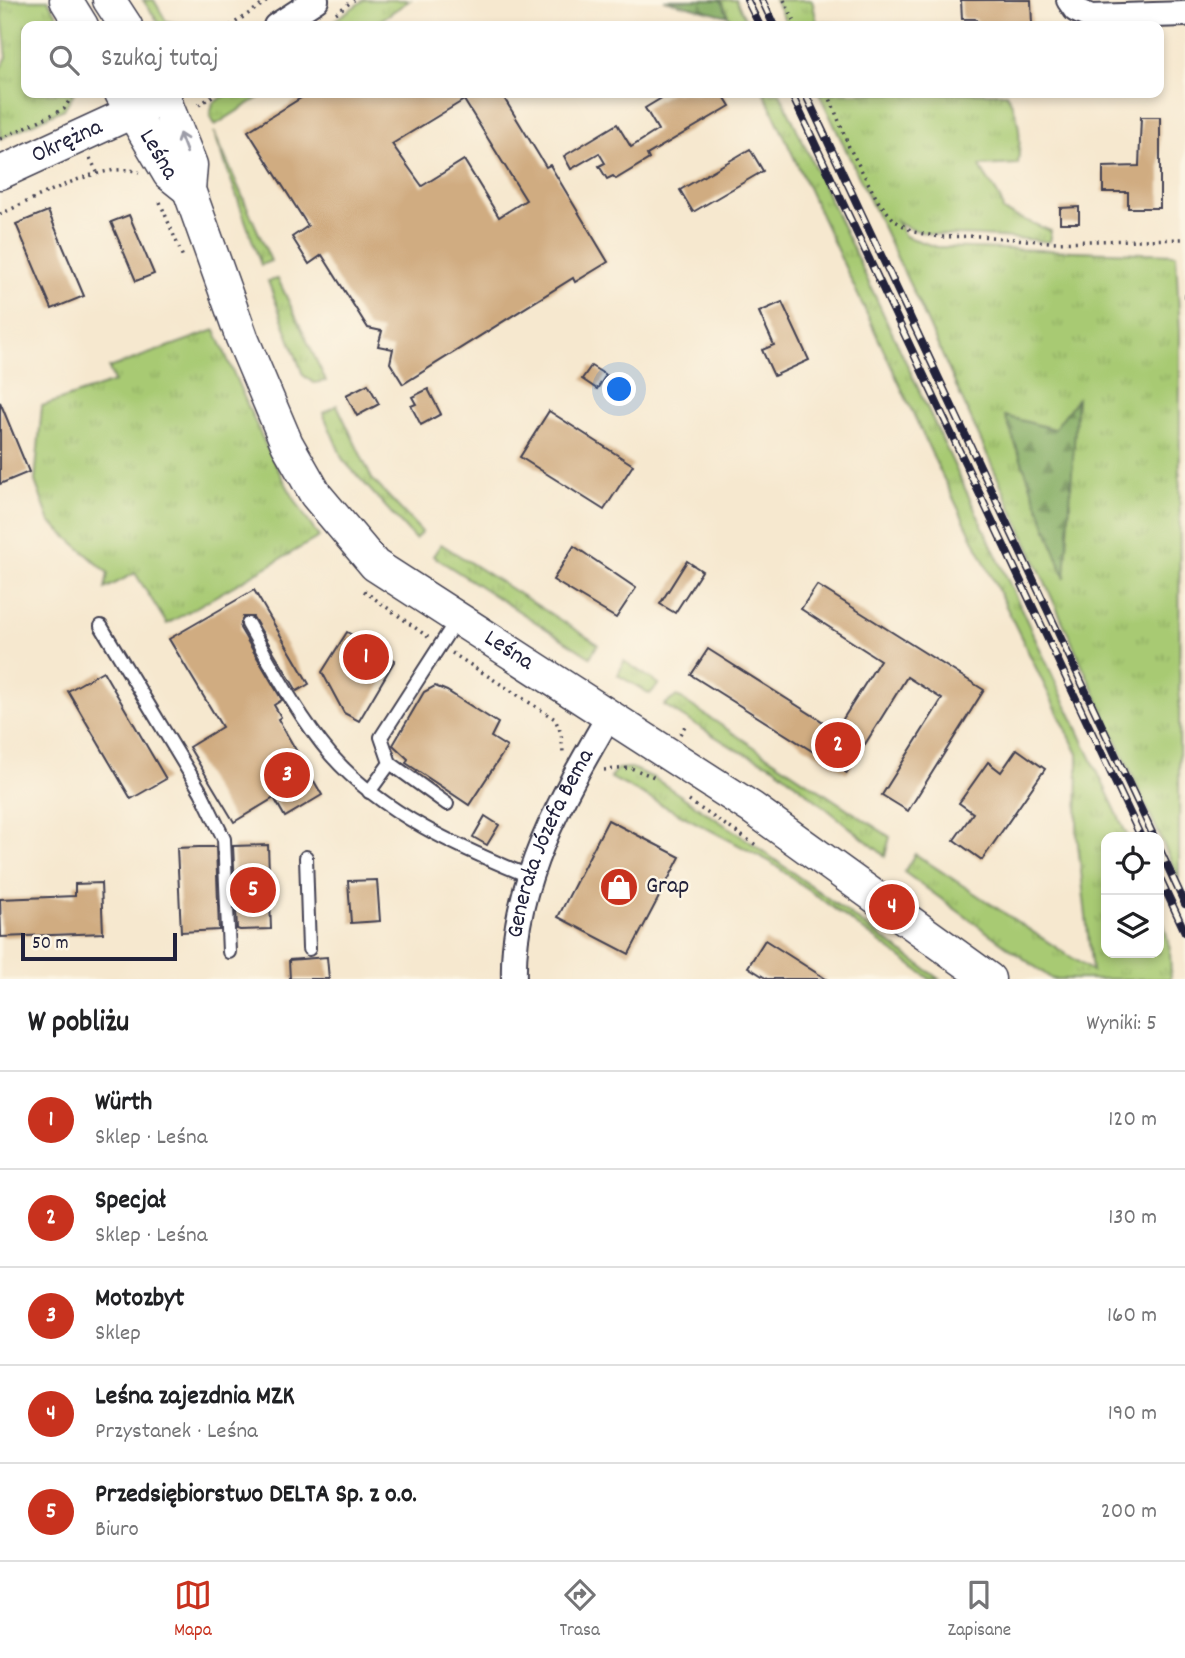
<!DOCTYPE html>
<html lang="pl">
<head>
<meta charset="utf-8">
<style>
	body { margin:0; font-family:Dekko,sans-serif; background:#f2f2f2; color:#202124 }
	.controls { position:absolute; right:21px; bottom:21px; display:grid; overflow:hidden; border-radius:14px; box-shadow:0 4px 10px #0003 }
	.controls button { width:63px; height:63px; display:grid; place-items:center; padding:0; border:0; border-bottom:2px solid #e0e0e0; background:#fff; color:#202124; font:35px sans-serif }
	.scale { position:absolute; left:21px; bottom:18px; width:156px; box-sizing:border-box; padding-left:7px; border:4px solid #22223b; border-top:0; font-size:19px; line-height:24px; white-space:nowrap; color:#22223b; -webkit-text-stroke:5px #fcf5e5; paint-order:stroke }
	.you { position:absolute; left:620px; top:390px; width:24px; height:24px; margin:-18px; border:5px solid #fff; border-radius:50%; background:#1a73e8; box-shadow:0 0 0 10px #1a73e833 }
	.badge { display:grid; place-items:center; width:46px; height:46px; border-radius:50%; background:#c8321e; color:#fff; font-size:23px; font-weight:700 }
	.pin { position:absolute; translate:-50% -50%; border:4px solid #fff; box-shadow:0 2px 7px #0006 }
	.list { margin:0; padding:0; list-style:none }
	h2 { display:flex; justify-content:space-between; align-items:center; height:91px; margin:0; padding:0 28px; font-size:30px }
	h2 small { font-size:23px; font-weight:400; color:#757577 }
	.list li { display:grid; grid-template-columns:46px 1fr auto; gap:21px; align-items:center; box-sizing:border-box; height:98px; padding:0 28px; border-top:2px solid #e0e0e0 }
	.list b { display:block; font-size:26px; white-space:nowrap }
	.list p { margin:0; font-size:23px; white-space:nowrap; color:#757577 }
	.list em { font-size:23px; font-style:normal; color:#757577 }
	.icon { flex:none; width:38px; height:38px; fill:none; stroke:currentColor; stroke-width:2; stroke-linecap:round; stroke-linejoin:round }
	.map { position:relative; flex:none; width:1185px; height:979px; overflow:hidden }
	.search { position:absolute; background:#fff; box-shadow:0 4px 10px #0003; left:21px; right:21px; top:21px; height:77px; display:flex; align-items:center; gap:18px; box-sizing:border-box; padding:0 24px; border-radius:14px; color:#757577; font-size:26px }
	.sheet { height:581px; background:#fff }
	nav { display:flex; justify-content:space-around; align-items:center; box-sizing:border-box; height:98px; border-top:2px solid #e0e0e0; background:#fff; font-size:19px; color:#757577 }
	nav a { display:grid; justify-items:center; gap:4px }
	nav .on { color:#c8321e }
	.map>svg:first-child { display:block }
	.grass { fill:url(#grass-tufts); stroke:#657657; stroke-width:2 }
	.forest { fill:url(#forest-firs); stroke:#546850; stroke-width:2 }
	.building { fill:#d0ac81; fill-rule:evenodd }
	.lines { fill:none; stroke-linecap:round; stroke-linejoin:round }
	.service-casing { stroke:#424051; stroke-width:16 }
	.minor-casing { stroke:#424051; stroke-width:28 }
	.tertiary-casing { stroke:#424051; stroke-width:35 }
	.path { stroke:#424051; stroke-width:3.5; stroke-dasharray:2 5; stroke-linecap:butt }
	.service { stroke:#fff; stroke-width:12 }
	.minor { stroke:#fff; stroke-width:24 }
	.tertiary { stroke:#fff; stroke-width:32 }
	.rail-casing { stroke:#22223b; stroke-width:8 }
	.rail { stroke:#fcf5e5; stroke-width:5; stroke-dasharray:16; stroke-linecap:butt }
	.oneway { stroke:#9c9ca7 }
	.labels { text-anchor:middle; dominant-baseline:central; stroke-width:5; stroke-linejoin:round; paint-order:stroke }
	.street-label { font-size:24px; fill:#22223b; stroke:#fcf5e5 }
	.poi-label { font-size:24px; fill:#22223b; stroke:#fcf5e5; text-anchor:start }
</style>
</head>
<body>
<div class="map">
<svg width="1185" height="979" viewBox="0 0 1185 979">
	<defs>
		<pattern id="grass-tufts" width="24" height="20" patternUnits="userSpaceOnUse" patternTransform="scale(1.75)"><rect width="24" height="20" fill="#a8ca73"/><path d="M3 7l-1-3M5 7V3M7 7l1-3M15 17l-1-3M17 17v-4M19 17l1-3" fill="none" stroke="#90ad64"/></pattern>
		<pattern id="forest-firs" width="22" height="20" patternUnits="userSpaceOnUse" patternTransform="scale(1.75)"><rect width="22" height="20" fill="#86ae65"/><path d="M5 1l3.5 6h-7zM16 11l3.5 6h-7z" fill="#6d8d54"/></pattern>
	</defs>
	<rect width="100%" height="100%" fill="#fcf5e5"/>
	<filter id="ink" filterUnits="userSpaceOnUse"><feTurbulence type="fractalNoise" baseFrequency=".0143" numOctaves="2"/><feDisplacementMap in="SourceGraphic" scale="14" xChannelSelector="R" yChannelSelector="G"/><feConvolveMatrix kernelMatrix="1 2 1 2 8 2 1 2 1" color-interpolation-filters="sRGB"/></filter>
	<filter id="wash" filterUnits="userSpaceOnUse"><feTurbulence type="fractalNoise" baseFrequency=".00686" numOctaves="4" result="noise"/><feDisplacementMap in="SourceGraphic" scale="28" xChannelSelector="R" yChannelSelector="G"/><feGaussianBlur stdDeviation="1.57" result="paint"/><feColorMatrix in="noise" values="0 0 0 0 0 0 0 0 0 0 0 0 0 0 0 0 0 1.4 0 .05"/><feComposite in="paint" operator="in"/></filter>
	<g filter="url(#wash)">
		<rect width="100%" height="100%" fill="#f6e8cf"/>
		<g class="grass">
			<path d="M0 0H48L64 26H26V93H74L64 109 0 139V69L7 57Z"/>
			<path d="M143 0H154L166 21 188 26H161Z"/>
			<path d="M364 0H410L372 26H340L335 20Z"/>
			<path d="M721 0H736L749 26H733Z"/>
			<path d="M775 0H812L817 22 861 26H788Z"/>
			<path d="M230 93H266L215 125 210 115 213 103Z"/>
			<path d="M764 93H780L1128 837H1106V953H1159V904L1170 949 1171 979H1052L904 872 915 854 1092 971 1077 835 1078 754 938 467Z"/>
			<path d="M819 93H1006C1021 117 1021 137 1018 164L980 166C987 183 1002 193 1003 211L1051 231 1049 242C1027 239 1005 237 982 236 951 234 925 239 897 222L905 236 936 247 1176 254 1180 332 1179 879 920 306Z"/>
			<path d="M214 132 271 261 261 265Z"/>
			<path d="M278 279 326 381 314 383 303 375 268 281Z"/>
			<path d="M215 330C246 401 274 474 319 537L167 624 135 573 105 589 108 573 50 522 35 481 42 406 114 382 109 368Z"/>
			<path d="M337 405 372 479 422 532 415 539 343 460 323 413Z"/>
			<path d="M441 544 598 644 590 657 433 556Z"/>
			<path d="M624 661 659 684 650 694 618 675Z"/>
			<path d="M677 696 890 837 885 856 774 766 737 750 664 705Z"/>
			<path d="M631 768 654 778 749 841 939 979H930L769 861 611 778 617 769Z"/>
		</g>
		<g class="forest">
			<path d="M664 0H721L728 16Z"/>
			<path d="M1077 399 1065 578 1005 416 1054 429Z"/>
		</g>
		<g id="blocks">
			<g class="building">
				<path d="M961 0H1031L1032 25 982 26 975 19H962Z"/>
				<path d="M309 93H501L546 167 550 165 608 262 575 282 573 278 403 384 390 363 393 349 378 346 382 331 368 328 322 255 309 264 292 237 308 226 248 131ZM464 100 526 200 499 217 464 160 422 186 392 144Z"/>
				<path d="M670 93H722L730 106 647 155 649 159 616 179 613 176 607 179 599 166 605 163 599 153 571 169 564 156 617 124 631 147 658 130 645 108Z"/>
				<path d="M1141 117H1160V208H1128V192H1103V167L1139 166Z"/>
				<path d="M750 149 763 171 693 212 680 190Z"/>
				<path d="M1079 207V223H1060V208Z"/>
				<path d="M48 211 84 296 52 309 16 224Z"/>
				<path d="M129 215 154 274 136 281 111 222Z"/>
				<path d="M782 302 809 360 774 376 762 350 774 345 759 312Z"/>
				<path d="M591 366 606 375 597 389 582 379Z"/>
				<path d="M368 384 379 404 357 416 346 395Z"/>
				<path d="M428 389 441 414 421 425 411 406 416 404 412 397Z"/>
				<path d="M0 402 29 472 0 484Z"/>
				<path d="M549 411 633 465 604 510 520 457Z"/>
				<path d="M574 546 636 588 616 618 553 580Z"/>
				<path d="M687 561 702 571 675 613 660 604Z"/>
				<path d="M817 585 984 690 908 811 882 795 942 699 907 677 847 773 691 675 708 649 836 730 880 660 801 609Z"/>
				<path d="M254 590 309 684 297 691 253 617H243L240 628 282 700 274 705 281 717 278 719 322 795 285 817 274 798 234 822 189 747 222 727 169 639Z"/>
				<path d="M347 632 395 660 359 721 344 713 322 672Z"/>
				<path d="M103 671 166 779 131 799 68 691Z"/>
				<path d="M435 686 447 691 498 723 491 737 507 747 469 805 406 763 408 759 393 745 424 692Z"/>
				<path d="M1017 749 1045 769 982 860 954 840 973 813 959 803 988 762 1001 772Z"/>
				<path d="M485 816 499 825 487 845 473 837Z"/>
				<path d="M608 820 680 857 629 954 558 917Z"/>
				<path d="M268 845 271 929 240 930 237 929 233 846Z"/>
				<path d="M199 847H216L219 930 181 932 177 848Z"/>
				<path d="M377 880 380 921 351 923 348 881Z"/>
				<path d="M101 883 103 933 1 937 0 899 75 896V884Z"/>
				<path d="M765 940 826 979H767L748 967Z"/>
				<path d="M327 957 329 979H290L289 960Z"/>
			</g>
		</g>
	</g>
	<g filter="url(#ink)">
		<use href="#blocks" fill-opacity="0" stroke="#424051" stroke-width="2"/>
		<g class="lines">
			<defs>
				<g id="service">
					<path d="M248 624C273 668 298 716 331 755 383 814 460 848 531 877"/>
					<path d="M101 626 201 792 224 839 229 952"/>
					<path d="M390 763 447 804"/>
					<path d="M369 792 390 763 381 737 457 619"/>
					<path d="M306 857 309 949"/>
				</g>
				<g id="minor">
					<path d="M1069 0 1076 10 1091 17 1185 14"/>
					<path d="M276 26 316 0"/>
					<path id="s1" d="M514 979C511 884 563 795 609 716"/>
				</g>
				<g id="tertiary">
					<path d="M66 0 82 26"/>
					<path d="M109 0 126 26"/>
					<path id="s2" d="M121 93 169 174 189 190"/>
					<path id="s3" d="M162 93 191 165 189 190 242 338 287 444 316 495 375 565 752 808 989 979"/>
					<path id="s4" d="M0 173 165 97"/>
				</g>
			</defs>
			<use href="#service" class="service-casing"/>
			<use href="#minor" class="minor-casing"/>
			<use href="#tertiary" class="tertiary-casing"/>
			<g class="path">
				<path d="M784 0 797 26"/>
				<path d="M336 13 354 0"/>
				<path d="M230 26 269 0"/>
				<path d="M828 93 849 147 878 201 895 221 914 232 940 237 979 236 1049 242 1185 239"/>
				<path d="M199 105 217 93"/>
				<path d="M0 139 64 109 74 93"/>
				<path d="M90 158 97 172"/>
				<path d="M160 202 184 260"/>
				<path d="M0 214C36 199 102 160 139 172"/>
				<path d="M1184 296H1185"/>
				<path d="M364 591 428 637"/>
				<path d="M452 653 555 719 561 733 563 752"/>
				<path d="M680 734 685 726"/>
				<path d="M604 770 631 768 654 777"/>
				<path d="M689 801 759 847"/>
			</g>
			<use href="#service" class="service"/>
			<use href="#minor" class="minor"/>
			<use href="#tertiary" class="tertiary"/>
			<defs>
				<g id="rail">
					<path d="M747 0 760 26"/>
					<path d="M762 0 774 26"/>
					<path d="M791 93 1141 837"/>
					<path d="M805 93 1154 837"/>
					<path d="M1159 848 1185 904"/>
					<path d="M1159 876 1185 932"/>
				</g>
			</defs>
			<use href="#rail" class="rail-casing"/>
			<use href="#rail" class="rail"/>
		</g>
		<defs><path id="oneway-shaft" d="M-6 0H5M1.5-3L5.5 0L1.5 3" fill="none" stroke-width="1.6" stroke-linecap="round" stroke-linejoin="round" transform="scale(1.75)"/></defs>
		<use class="oneway" href="#oneway-shaft" transform="translate(183 143) rotate(-111)"/>
	</g>
	<defs>
		<symbol id="shop-disc" viewBox="-11 -11 22 22"><circle r="9.5" fill="#c8321e" stroke="#fcf5e5"/><path d="M-5-2.5h2.3a2.7 3.5 0 0 1 5.4 0H5L5.5 6h-11ZM-1.5-2.5h3a1.5 2.3 0 0 0-3 0Z" fill="#fff"/></symbol>
	</defs>
	<g fill-rule="evenodd">
		<use href="#shop-disc" x="597" y="865" width="44" height="44"/>
	</g>
	<g class="labels">
		<g class="street-label">
			<text stroke="none"><textPath href="#s4" startOffset="74">Okrężna</textPath></text>
			<text stroke="none"><textPath href="#s2" startOffset="72">Leśna</textPath></text>
			<text stroke="none"><textPath href="#s3" startOffset="684">Leśna</textPath></text>
			<text stroke="none"><textPath href="#s1" startOffset="142">Generała Józefa Bema</textPath></text>
		</g>
		<g class="poi-label">
			<text x="646" y="887">Grap</text>
		</g>
	</g>
</svg>
<div class="controls">
<button><svg class="icon" aria-label="locate" viewBox="0 0 24 24"><circle cx="12" cy="12" r="6"/><path d="M12 2v4M12 18v4M2 12h4M18 12h4"/></svg></button>
<button><svg class="icon" aria-label="layers" viewBox="0 0 24 24"><path d="M12 4l9 5-9 5-9-5zM3 14l9 5 9-5"/></svg></button>
</div>
<div class="scale">50 m</div>
<div class="you"></div>
<div class="pin badge" style="left:366px;top:657px">1</div>
<div class="pin badge" style="left:838px;top:745px">2</div>
<div class="pin badge" style="left:287px;top:775px">3</div>
<div class="pin badge" style="left:892px;top:907px">4</div>
<div class="pin badge" style="left:253px;top:890px">5</div>
<div class="search"><svg class="icon" aria-label="search" viewBox="0 0 24 24"><circle cx="10" cy="10" r="6"/><path d="M15 15l6 6"/></svg>Szukaj tutaj</div>
</div>
<section class="sheet">
<h2>W pobliżu<small>Wyniki: 5</small></h2>
<ul class="list">
<li><span class="badge">1</span><div><b>Würth</b><p>Sklep · Leśna</p></div><em>120 m</em></li>
<li><span class="badge">2</span><div><b>Specjał</b><p>Sklep · Leśna</p></div><em>130 m</em></li>
<li><span class="badge">3</span><div><b>Motozbyt</b><p>Sklep</p></div><em>160 m</em></li>
<li><span class="badge">4</span><div><b>Leśna zajezdnia MZK</b><p>Przystanek · Leśna</p></div><em>190 m</em></li>
<li><span class="badge">5</span><div><b>Przedsiębiorstwo DELTA Sp. z o.o.</b><p>Biuro</p></div><em>200 m</em></li>
</ul>
</section>
<nav>
<a class="on"><svg class="icon" aria-label="map" viewBox="0 0 24 24"><path d="M3 6l6-2 6 2 6-2v14l-6 2-6-2-6 2zM9 4v14M15 6v14"/></svg>Mapa</a>
<a><svg class="icon" aria-label="directions" viewBox="0 0 24 24"><path d="M12 3l9 9-9 9-9-9zM9 14v-3h6M13 9l2 2-2 2"/></svg>Trasa</a>
<a><svg class="icon" aria-label="saved" viewBox="0 0 24 24"><path d="M7 4h10v16l-5-4-5 4z"/></svg>Zapisane</a>
</nav>
</body>
</html>
